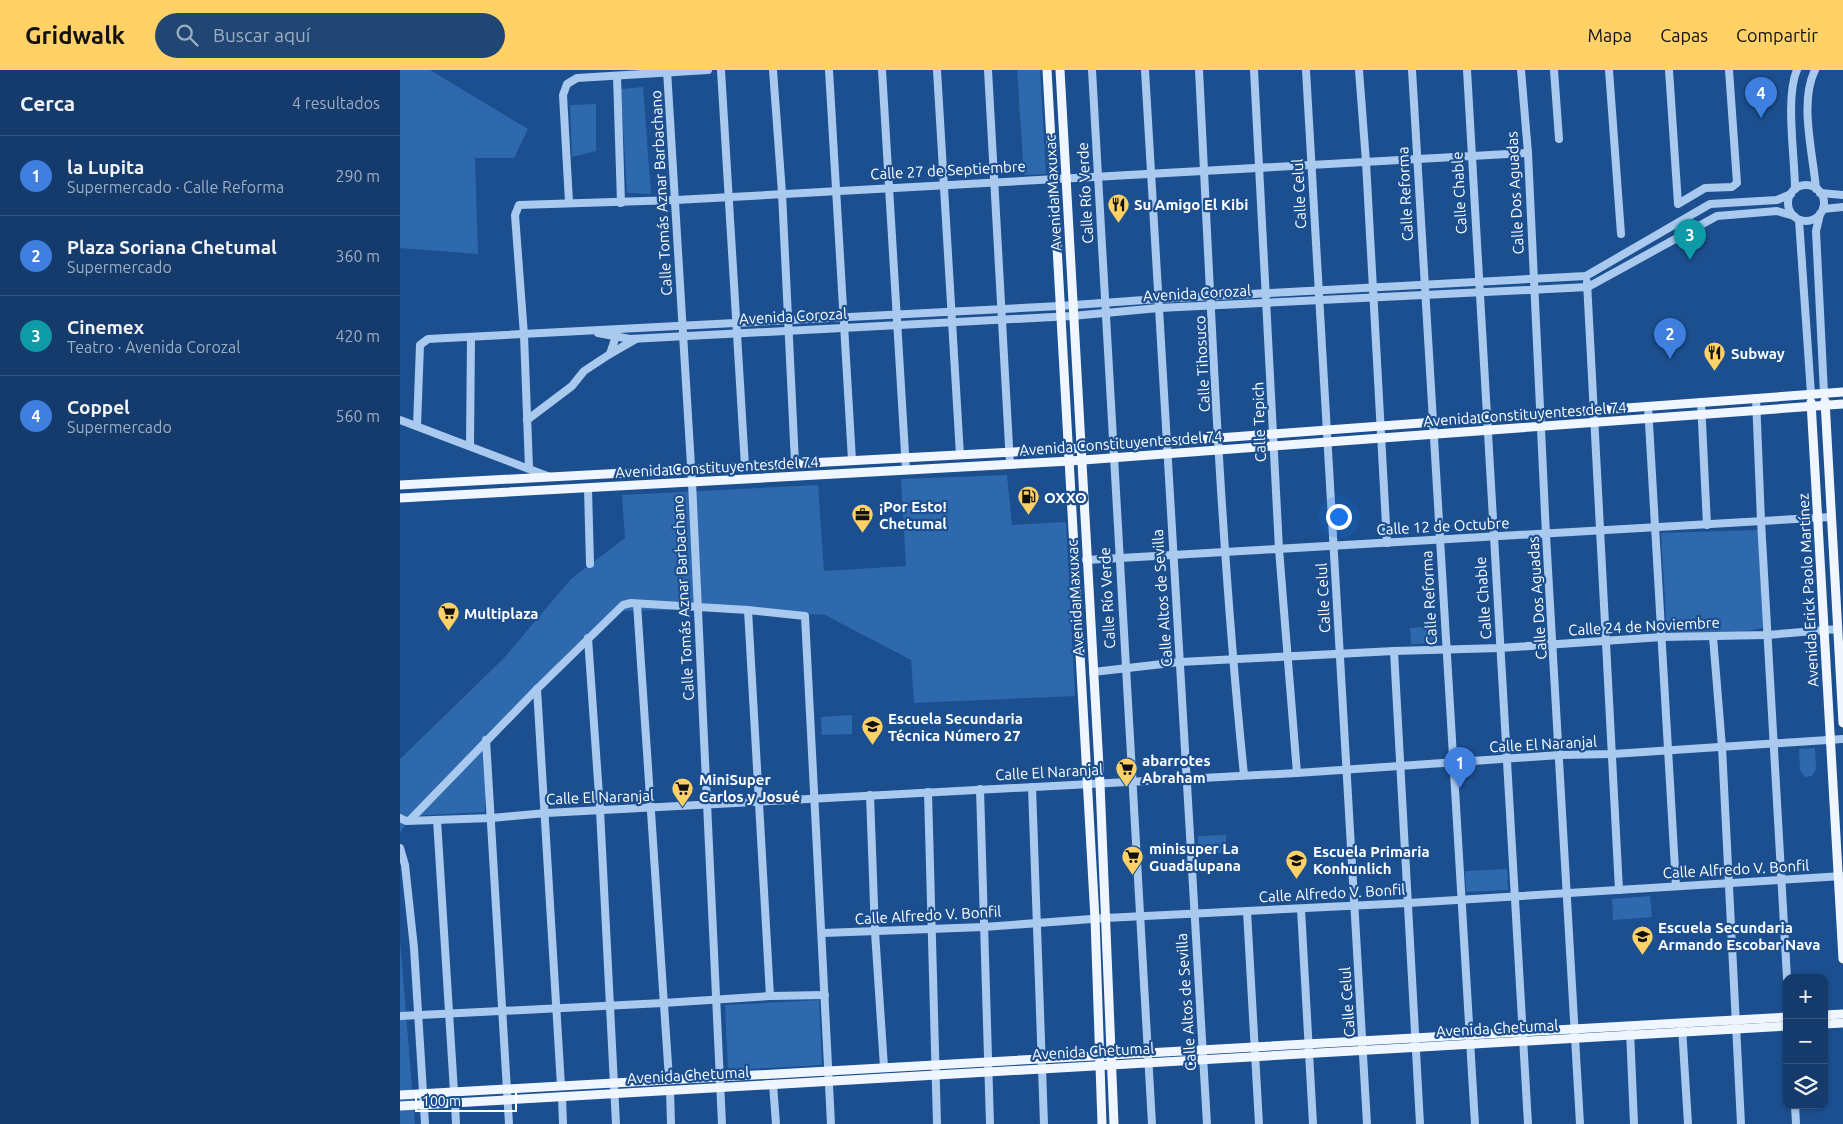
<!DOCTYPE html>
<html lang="es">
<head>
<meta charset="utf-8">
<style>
	body { margin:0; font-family:Ubuntu,sans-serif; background:#214673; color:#f1f3f6 }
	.controls { position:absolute; right:15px; bottom:15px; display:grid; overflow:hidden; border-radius:10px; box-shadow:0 1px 4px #0004 }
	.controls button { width:45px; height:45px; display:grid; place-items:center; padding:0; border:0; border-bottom:1px solid #33557e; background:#143b6b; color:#f1f3f6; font:25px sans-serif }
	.scale { position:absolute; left:15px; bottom:12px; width:102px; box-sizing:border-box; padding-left:5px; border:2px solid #fff; border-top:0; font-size:14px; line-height:18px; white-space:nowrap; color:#fff; -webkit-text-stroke:4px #1b4f8f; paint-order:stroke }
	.you { position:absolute; left:938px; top:446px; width:18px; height:18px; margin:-12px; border:4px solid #fff; border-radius:50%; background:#1a73e8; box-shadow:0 0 0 8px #1a73e833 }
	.badge { display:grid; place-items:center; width:32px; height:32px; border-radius:50%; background:#ffd166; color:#fff; font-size:16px; font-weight:700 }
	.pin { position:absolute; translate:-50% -41px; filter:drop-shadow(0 1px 2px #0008) }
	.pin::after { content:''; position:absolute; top:26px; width:18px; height:15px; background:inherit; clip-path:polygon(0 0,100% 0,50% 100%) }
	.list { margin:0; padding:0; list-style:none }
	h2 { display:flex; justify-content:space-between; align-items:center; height:65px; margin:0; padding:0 20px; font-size:21px }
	h2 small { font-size:16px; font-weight:400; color:#9dadc1 }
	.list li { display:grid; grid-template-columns:32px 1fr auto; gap:15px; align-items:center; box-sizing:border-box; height:80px; padding:0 20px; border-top:1px solid #33557e }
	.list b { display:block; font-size:19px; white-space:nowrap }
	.list p { margin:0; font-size:16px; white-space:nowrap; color:#9dadc1 }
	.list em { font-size:16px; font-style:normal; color:#9dadc1 }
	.icon { flex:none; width:28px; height:28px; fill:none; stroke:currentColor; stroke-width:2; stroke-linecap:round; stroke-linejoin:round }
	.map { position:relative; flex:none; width:1443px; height:1054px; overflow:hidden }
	header { display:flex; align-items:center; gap:30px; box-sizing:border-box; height:70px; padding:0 25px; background:#ffd166; color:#111 }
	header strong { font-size:24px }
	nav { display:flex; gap:28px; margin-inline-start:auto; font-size:18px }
	.search { width:350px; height:45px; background:#214673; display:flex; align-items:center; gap:12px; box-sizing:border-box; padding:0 18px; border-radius:28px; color:#9dadc1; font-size:19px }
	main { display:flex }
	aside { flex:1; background:#143b6b }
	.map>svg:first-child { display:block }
	.green { fill:#2e69ad }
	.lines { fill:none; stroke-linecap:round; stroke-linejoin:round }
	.minor { stroke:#a9c9ee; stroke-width:8 }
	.major { stroke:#f0f6ff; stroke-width:9 }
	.labels { text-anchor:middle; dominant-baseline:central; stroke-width:4.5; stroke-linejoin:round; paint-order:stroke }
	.street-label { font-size:15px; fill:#fff; stroke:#1b4f8f }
	.poi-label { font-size:15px; font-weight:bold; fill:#fff; stroke:#1b4f8f; text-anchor:start }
</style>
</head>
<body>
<header>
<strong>Gridwalk</strong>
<div class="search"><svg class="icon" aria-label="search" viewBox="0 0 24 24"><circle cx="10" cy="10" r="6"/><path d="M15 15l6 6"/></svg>Buscar aquí</div>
<nav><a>Mapa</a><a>Capas</a><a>Compartir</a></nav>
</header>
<main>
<aside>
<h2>Cerca<small>4 resultados</small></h2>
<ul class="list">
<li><span class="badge" style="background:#3f7fe0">1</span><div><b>la Lupita</b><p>Supermercado · Calle Reforma</p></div><em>290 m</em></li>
<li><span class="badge" style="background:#3f7fe0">2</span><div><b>Plaza Soriana Chetumal</b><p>Supermercado</p></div><em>360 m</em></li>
<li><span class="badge" style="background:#0f9aa8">3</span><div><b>Cinemex</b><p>Teatro · Avenida Corozal</p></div><em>420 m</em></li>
<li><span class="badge" style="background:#3f7fe0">4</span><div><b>Coppel</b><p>Supermercado</p></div><em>560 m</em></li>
</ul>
</aside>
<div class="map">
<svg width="1443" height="1054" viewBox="0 0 1443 1054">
	<rect width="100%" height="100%" fill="#1b4f8f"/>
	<g class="green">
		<path d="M0 0H30L128 59 114 88H75L78 184 0 178Z"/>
		<path d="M617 0H640L646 104 624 105Z"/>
		<path d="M243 17 251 124 227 123 221 19Z"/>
		<path d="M196 34V81L172 87 170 35Z"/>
		<path d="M607 405 612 455 666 452 675 626 514 633 511 590 425 545 308 539 219 541 86 673 85 742 11 746 0 763V689L104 588 171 509 225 468 222 425 418 415 424 501 506 496 501 409Z"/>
		<path d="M1358 460 1363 558 1319 566 1267 564 1261 463Z"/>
		<path d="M1038 556 1039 573 1011 574 1010 558Z"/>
		<path d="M452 645V664L422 665 421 647Z"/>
		<path d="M1415 678 1416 699 1412 706 1405 707 1400 700 1399 679Z"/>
		<path d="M826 765V783H798V766Z"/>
		<path d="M1107 799 1108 820 1066 822 1065 801Z"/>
		<path d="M1250 826 1252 847 1213 850 1212 829Z"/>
		<path d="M0 871 15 1054H0Z"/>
		<path d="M419 930 422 995 328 1000 325 935Z"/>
	</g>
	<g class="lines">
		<g class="minor">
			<path d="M267 0 292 412 322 1054"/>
			<path d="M321 0 345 396"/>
			<path d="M373 0 382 123 395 393"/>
			<path d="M429 0 452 390"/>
			<path d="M482 0 506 400"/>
			<path d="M537 0 560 385"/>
			<path d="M588 0 610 394"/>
			<path d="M692 0 752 1054"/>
			<path d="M745 0 807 1054"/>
			<path d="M799 0C811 235 820 471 844 705"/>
			<path d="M854 0 879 479 897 703"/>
			<path d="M906 0 967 1054"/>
			<path d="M959 0 966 92 987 473"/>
			<path d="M1012 0 1075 1054"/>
			<path d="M1067 0 1128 1054"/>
			<path d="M1121 0 1128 83 1146 465 1180 1054"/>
			<path d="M1154 0 1159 69"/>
			<path d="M1209 0 1221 164"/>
			<path d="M1269 0 1278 134 1305 118 1332 117 1337 113 1329 0"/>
			<path d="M1415 0C1399 32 1413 83 1416 119"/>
			<path d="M217 6 221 133"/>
			<circle cx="1406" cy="133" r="18"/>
			<path d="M1395 119C1395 88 1385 27 1397 0"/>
			<path d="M1420 123 1443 125"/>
			<path d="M169 132 163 25 167 14 177 8 308 0"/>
			<path d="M1423 139 1443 137"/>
			<path d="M1420 144 1416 161 1424 323"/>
			<path d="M1399 150 1411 324"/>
			<path d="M1187 212 1219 820"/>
			<path d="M198 263 230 269 672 246 759 238 1188 217 1317 146 1377 141 1394 146"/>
			<path d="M210 284 236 269"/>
			<path d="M1356 328 1361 451 1387 908"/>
			<path d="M1301 332 1307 455"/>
			<path d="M1248 336 1276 816"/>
			<path d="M0 350 150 407"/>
			<path d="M127 350 172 316 184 301 210 284 217 263"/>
			<path d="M17 356 20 275 28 269 660 236 758 229 1186 206 1310 134 1377 130 1391 124"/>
			<path d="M70 376 71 267"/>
			<path d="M129 398 124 265 115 145 119 135 276 130 1128 83"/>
			<path d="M188 418 190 494"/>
			<path d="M686 490 1431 447"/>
			<path d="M237 534 269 1009"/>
			<path d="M348 540 370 926"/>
			<path d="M1313 567 1322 677 1341 1054"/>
			<path d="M188 568 200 740 216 1054"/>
			<path d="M994 581 1020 1054"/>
			<path d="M693 602 780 592 994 581 1100 578 1262 567 1367 565 1438 559"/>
			<path d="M137 619 161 1016"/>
			<path d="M86 670 109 1054"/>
			<path d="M632 717 644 1054"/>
			<path d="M580 719 590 1054"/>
			<path d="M528 722 537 1054"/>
			<path d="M470 725 475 862 484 997"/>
			<path d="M0 748 6 751 92 748 146 743 897 703 1160 685 1213 684 1443 669"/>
			<path d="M10 750 137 619 223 535 231 533 348 540 405 546 431 1054"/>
			<path d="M37 750 54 1022"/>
			<path d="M0 778 5 795 14 878 25 1054"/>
			<path d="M901 839 913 1054"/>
			<path d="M847 841 859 1054"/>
			<path d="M423 863 584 857 705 848 1008 833 1443 806"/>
			<path d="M0 946 263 933 370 926 425 925"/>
			<path d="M1282 957 1288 1054"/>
			<path d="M1230 961 1234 1054"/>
			<path d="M373 1014 376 1054"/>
			<path d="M270 1020 271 1054"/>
			<path d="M162 1026 163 1054"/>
			<path d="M55 1033 56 1054"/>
			<path d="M1395 1035 1396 1054"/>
		</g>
		<g class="major">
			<path d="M647 0 695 849 702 1054"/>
			<path d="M660 0 700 714 714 1054"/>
			<path d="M1425 331 1443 653"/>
			<path d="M1411 332 1443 889"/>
			<path d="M0 415 669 379 1443 322"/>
			<path d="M0 428 670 391 1443 334"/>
			<path d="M1424 945 1443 944"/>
			<path d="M1424 954 1443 953"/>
			<path d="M0 1025 1387 947"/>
			<path d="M0 1036 1387 956"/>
		</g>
	</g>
	<defs>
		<symbol id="restaurant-pin" viewBox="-11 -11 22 30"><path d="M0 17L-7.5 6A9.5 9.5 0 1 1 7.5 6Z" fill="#ffd166" stroke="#1b4f8f"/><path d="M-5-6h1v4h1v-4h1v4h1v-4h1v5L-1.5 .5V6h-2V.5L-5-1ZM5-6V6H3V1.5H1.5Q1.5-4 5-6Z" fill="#111"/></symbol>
		<symbol id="fuel-pin" viewBox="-11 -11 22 30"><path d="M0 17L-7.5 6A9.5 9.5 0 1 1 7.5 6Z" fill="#ffd166" stroke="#1b4f8f"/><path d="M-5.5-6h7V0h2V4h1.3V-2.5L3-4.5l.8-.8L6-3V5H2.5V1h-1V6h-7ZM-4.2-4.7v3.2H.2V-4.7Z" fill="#111"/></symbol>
		<symbol id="office-pin" viewBox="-11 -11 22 30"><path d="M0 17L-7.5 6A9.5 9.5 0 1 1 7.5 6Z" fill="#ffd166" stroke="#1b4f8f"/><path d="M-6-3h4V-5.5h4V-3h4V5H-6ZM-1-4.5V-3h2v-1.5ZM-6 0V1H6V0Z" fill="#111"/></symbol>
		<symbol id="supermarket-pin" viewBox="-11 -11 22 30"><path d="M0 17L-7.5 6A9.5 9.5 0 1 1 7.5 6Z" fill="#ffd166" stroke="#1b4f8f"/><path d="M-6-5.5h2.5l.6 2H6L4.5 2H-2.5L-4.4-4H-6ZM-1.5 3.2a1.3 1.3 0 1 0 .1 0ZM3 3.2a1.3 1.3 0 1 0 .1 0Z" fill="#111"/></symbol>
		<symbol id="school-pin" viewBox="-11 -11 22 30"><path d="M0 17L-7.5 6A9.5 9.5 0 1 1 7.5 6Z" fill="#ffd166" stroke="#1b4f8f"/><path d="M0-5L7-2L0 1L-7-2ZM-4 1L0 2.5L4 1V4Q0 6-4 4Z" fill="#111"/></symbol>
	</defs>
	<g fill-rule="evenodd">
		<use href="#restaurant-pin" x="706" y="122" width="25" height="34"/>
		<use href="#restaurant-pin" x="1302" y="270" width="25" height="34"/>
		<use href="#fuel-pin" x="616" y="414" width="25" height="34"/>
		<use href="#office-pin" x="450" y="432" width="25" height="34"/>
		<use href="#supermarket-pin" x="36" y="530" width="25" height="34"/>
		<use href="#school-pin" x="460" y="644" width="25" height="34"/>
		<use href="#supermarket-pin" x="714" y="686" width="25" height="34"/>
		<use href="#supermarket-pin" x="270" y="706" width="25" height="34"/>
		<use href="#supermarket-pin" x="720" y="774" width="25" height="34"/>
		<use href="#school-pin" x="884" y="778" width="25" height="34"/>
		<use href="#school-pin" x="1230" y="854" width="25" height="34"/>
	</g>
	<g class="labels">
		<g class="street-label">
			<text transform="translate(548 100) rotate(-3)">Calle 27 de Septiembre</text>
			<text transform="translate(261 123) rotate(-93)">Calle Tomás Aznar Barbachano</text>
			<text transform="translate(653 123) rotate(-93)">Avenida Maxuxac</text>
			<text transform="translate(685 123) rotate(-93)">Calle Río Verde</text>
			<text transform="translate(1059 123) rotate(-93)">Calle Chable</text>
			<text transform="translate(1115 123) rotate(-93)">Calle Dos Aguadas</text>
			<text transform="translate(899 124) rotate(-93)">Calle Celul</text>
			<text transform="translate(1005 124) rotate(-93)">Calle Reforma</text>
			<text transform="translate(797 223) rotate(-3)">Avenida Corozal</text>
			<text transform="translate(393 246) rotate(-3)">Avenida Corozal</text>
			<text transform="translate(802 294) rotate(-93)">Calle Tihosuco</text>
			<text transform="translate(1125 344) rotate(-4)">Avenida Constituyentes del 74</text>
			<text transform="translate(859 352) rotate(-92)">Calle Tepich</text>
			<text transform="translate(721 373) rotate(-4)">Avenida Constituyentes del 74</text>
			<text transform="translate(317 397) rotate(-3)">Avenida Constituyentes del 74</text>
			<text transform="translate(1043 456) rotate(-3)">Calle 12 de Octubre</text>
			<text transform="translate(1408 520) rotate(-93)">Avenida Erick Paolo Martínez</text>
			<text transform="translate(283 528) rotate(-93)">Calle Tomás Aznar Barbachano</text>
			<text transform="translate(675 528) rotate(-93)">Avenida Maxuxac</text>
			<text transform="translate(707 528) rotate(-93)">Calle Río Verde</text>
			<text transform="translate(762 528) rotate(-94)">Calle Altos de Sevilla</text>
			<text transform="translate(923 528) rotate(-93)">Calle Celul</text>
			<text transform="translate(1029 528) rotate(-93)">Calle Reforma</text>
			<text transform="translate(1083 528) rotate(-94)">Calle Chable</text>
			<text transform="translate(1137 528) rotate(-94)">Calle Dos Aguadas</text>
			<text transform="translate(1244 556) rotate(-3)">Calle 24 de Noviembre</text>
			<text transform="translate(1143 674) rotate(-3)">Calle El Naranjal</text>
			<text transform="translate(649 702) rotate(-3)">Calle El Naranjal</text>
			<text transform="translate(200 727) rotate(-2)">Calle El Naranjal</text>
			<text transform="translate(1336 799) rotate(-3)">Calle Alfredo V. Bonfil</text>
			<text transform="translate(932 823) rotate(-3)">Calle Alfredo V. Bonfil</text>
			<text transform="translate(528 845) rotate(-3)">Calle Alfredo V. Bonfil</text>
			<text transform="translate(786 932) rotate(-94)">Calle Altos de Sevilla</text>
			<text transform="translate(947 932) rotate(-94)">Calle Celul</text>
			<text transform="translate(1097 958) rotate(-3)">Avenida Chetumal</text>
			<text transform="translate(693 981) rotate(-3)">Avenida Chetumal</text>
			<text transform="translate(288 1005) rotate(-3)">Avenida Chetumal</text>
		</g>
		<g class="poi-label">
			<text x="734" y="134">Su Amigo El Kibi</text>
			<text x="1331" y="283">Subway</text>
			<text x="644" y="427">OXXO</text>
			<text x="479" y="436">¡Por Esto!<tspan x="479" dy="17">Chetumal</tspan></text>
			<text x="64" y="543">Multiplaza</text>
			<text x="488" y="648">Escuela Secundaria<tspan x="488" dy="17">Técnica Número 27</tspan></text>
			<text x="742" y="690">abarrotes<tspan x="742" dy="17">Abraham</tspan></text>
			<text x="299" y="709">MiniSuper<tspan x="299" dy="17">Carlos y Josué</tspan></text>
			<text x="749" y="778">minisuper La<tspan x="749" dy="17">Guadalupana</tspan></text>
			<text x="913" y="781">Escuela Primaria<tspan x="913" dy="17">Konhunlich</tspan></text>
			<text x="1258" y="857">Escuela Secundaria<tspan x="1258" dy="17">Armando Escobar Nava</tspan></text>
		</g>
	</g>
</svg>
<div class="controls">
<button>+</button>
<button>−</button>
<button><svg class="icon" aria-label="layers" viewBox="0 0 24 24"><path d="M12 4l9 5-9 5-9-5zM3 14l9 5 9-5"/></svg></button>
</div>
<div class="scale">100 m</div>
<div class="you"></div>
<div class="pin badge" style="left:1060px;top:718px;background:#3f7fe0">1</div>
<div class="pin badge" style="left:1270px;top:289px;background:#3f7fe0">2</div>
<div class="pin badge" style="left:1290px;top:190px;background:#0f9aa8">3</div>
<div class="pin badge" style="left:1361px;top:48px;background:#3f7fe0">4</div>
</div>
</main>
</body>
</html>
